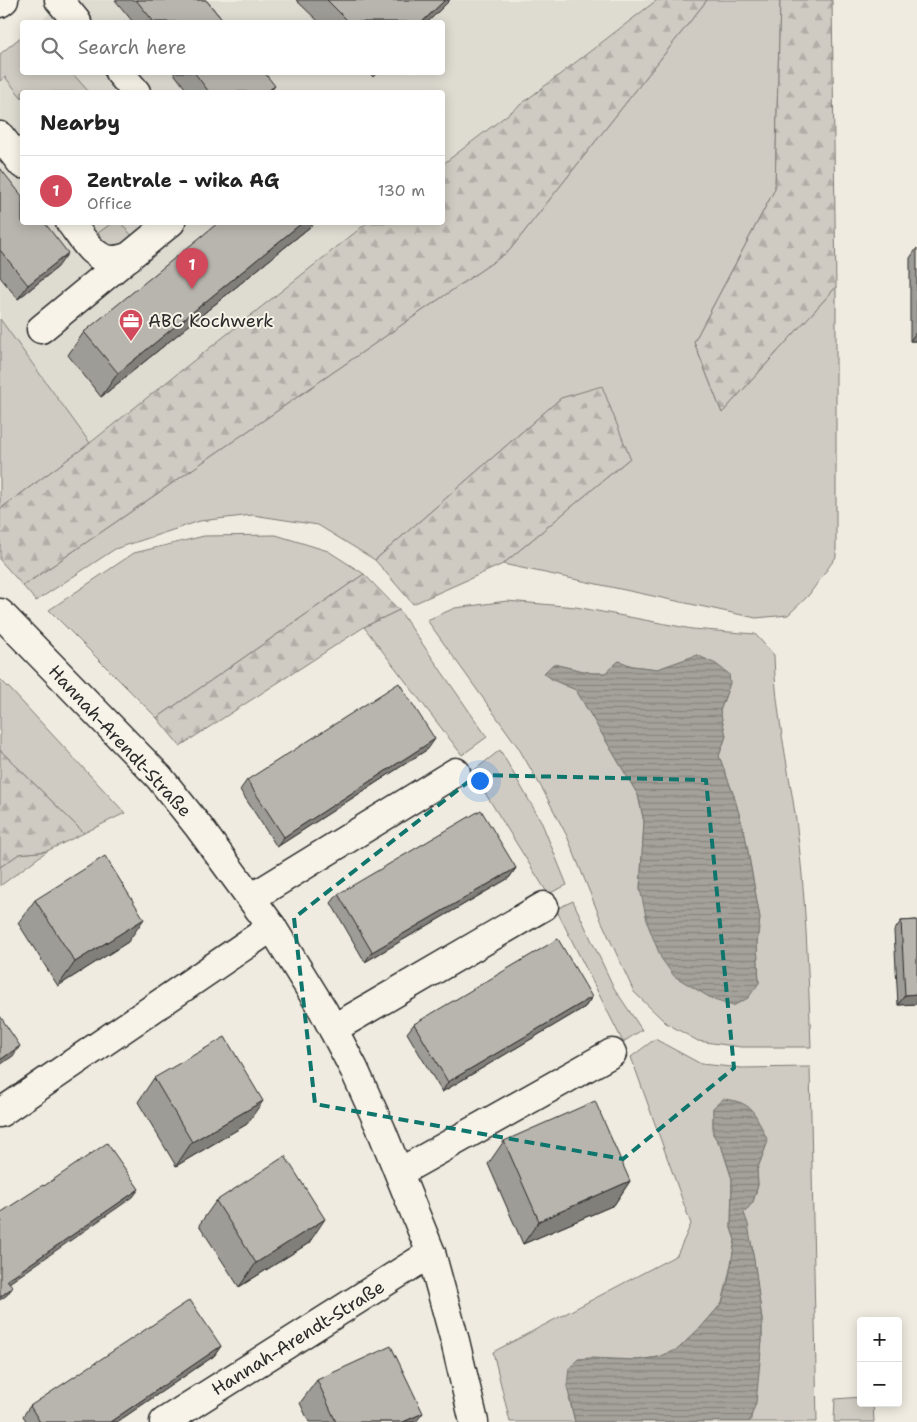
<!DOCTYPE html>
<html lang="en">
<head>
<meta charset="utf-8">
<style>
	body { margin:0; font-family:"Shantell Sans",sans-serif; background:#f2f2f2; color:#222 }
	.controls { position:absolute; right:15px; bottom:15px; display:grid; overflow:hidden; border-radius:5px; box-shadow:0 2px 12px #0003 }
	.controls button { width:45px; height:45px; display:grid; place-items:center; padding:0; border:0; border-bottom:1px solid #e0e0e0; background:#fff; color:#222; font:25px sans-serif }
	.you { position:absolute; left:479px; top:780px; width:18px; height:18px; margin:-12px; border:4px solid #fff; border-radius:50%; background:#1a73e8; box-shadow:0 0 0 8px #1a73e833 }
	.badge { display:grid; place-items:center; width:32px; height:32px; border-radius:50%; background:#d1495b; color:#fff; font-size:16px; font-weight:700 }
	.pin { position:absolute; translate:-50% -41px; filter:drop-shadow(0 1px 2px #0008) }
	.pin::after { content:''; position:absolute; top:26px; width:18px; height:15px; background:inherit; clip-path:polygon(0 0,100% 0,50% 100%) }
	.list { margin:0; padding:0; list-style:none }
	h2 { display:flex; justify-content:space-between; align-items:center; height:65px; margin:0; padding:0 20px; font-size:21px }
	h2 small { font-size:16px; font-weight:400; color:#767676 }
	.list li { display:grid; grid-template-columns:32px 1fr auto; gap:15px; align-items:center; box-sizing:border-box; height:70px; padding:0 20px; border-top:1px solid #e0e0e0 }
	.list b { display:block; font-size:19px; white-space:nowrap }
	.list p { margin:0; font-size:16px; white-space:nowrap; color:#767676 }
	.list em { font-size:16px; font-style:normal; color:#767676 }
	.icon { flex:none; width:28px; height:28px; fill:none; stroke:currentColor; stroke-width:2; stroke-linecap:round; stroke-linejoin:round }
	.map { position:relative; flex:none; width:917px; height:1422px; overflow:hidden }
	.search { position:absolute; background:#fff; box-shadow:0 2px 12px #0003; left:20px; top:20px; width:425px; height:55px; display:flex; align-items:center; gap:12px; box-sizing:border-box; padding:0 18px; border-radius:5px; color:#767676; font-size:19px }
	.panel { position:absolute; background:#fff; box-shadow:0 2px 12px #0003; left:20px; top:90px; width:425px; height:135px; border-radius:5px }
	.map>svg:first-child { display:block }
	.built { fill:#dedbd1 }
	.green { fill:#cfcbc2; stroke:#7d7b76; fill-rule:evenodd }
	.forest { fill:url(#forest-firs); stroke:#7d7b76 }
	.water { fill:url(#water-rules); stroke:#74726e }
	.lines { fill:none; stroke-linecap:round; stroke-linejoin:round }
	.minor-casing { stroke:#2b2b2b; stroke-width:31 }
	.minor { stroke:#f7f3e8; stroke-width:28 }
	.wall { fill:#9e9c96; stroke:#2b2b2b }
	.shaded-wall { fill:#817f7a; stroke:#2b2b2b }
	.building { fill:#b8b5ae; stroke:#2b2b2b }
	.marked { fill:none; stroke:#0f766e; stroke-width:4; stroke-dasharray:10 6; stroke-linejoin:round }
	.labels { text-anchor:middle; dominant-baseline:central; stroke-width:4; stroke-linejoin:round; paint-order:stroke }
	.poi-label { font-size:18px; fill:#2b2b2b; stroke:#f7f3e8; text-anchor:start }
	.street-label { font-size:18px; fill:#2b2b2b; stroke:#f7f3e8 }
</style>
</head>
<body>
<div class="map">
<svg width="917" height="1422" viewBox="0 0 917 1422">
	<defs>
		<pattern id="forest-firs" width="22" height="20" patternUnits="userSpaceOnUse" patternTransform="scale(1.25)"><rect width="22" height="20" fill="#cfcbc2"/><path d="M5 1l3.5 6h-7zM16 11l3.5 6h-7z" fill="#b2aea7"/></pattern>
		<pattern id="water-rules" width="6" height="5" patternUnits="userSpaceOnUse" patternTransform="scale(1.25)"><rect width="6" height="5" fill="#a4a29a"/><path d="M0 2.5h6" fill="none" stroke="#86847e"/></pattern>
	</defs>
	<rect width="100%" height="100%" fill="#efebe0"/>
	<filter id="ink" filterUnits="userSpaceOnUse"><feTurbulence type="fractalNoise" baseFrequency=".02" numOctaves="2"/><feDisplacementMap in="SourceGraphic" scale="10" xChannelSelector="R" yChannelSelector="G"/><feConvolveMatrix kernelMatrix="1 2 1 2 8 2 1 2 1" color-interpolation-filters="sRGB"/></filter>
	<g filter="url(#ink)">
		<path class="built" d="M66 0H657L443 164 442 92H22V222L367 223 90 443 0 319V54L22 36V72H442V22H39Z"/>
		<g class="green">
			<path d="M707 0H780L775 189 694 342 722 413 836 287V557L808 596 788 615 756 618 503 564 630 458 561 398 375 560 318 525 253 515 200 521 115 549 36 601 23 586 509 251Z"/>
			<path d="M22 36V72L72 73 89 92H22V98L5 77 0 81V54Z"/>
			<path d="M112 223H121L133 237 113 253 98 233Z"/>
			<path d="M0 319 90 443 0 509Z"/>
			<path d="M276 535 328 551 364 574 157 718 49 610 134 553 204 536Z"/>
			<path d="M507 601 576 607 692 629 755 634 774 655C775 710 788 765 796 820 806 895 808 971 811 1047H741L698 1041 666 1023 634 992 601 920 567 836 544 792 518 747 427 620 455 608ZM697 655 730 683 720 711 726 736 719 756 734 796 745 835 760 918 757 943 759 983 640 889 644 822 638 795 576 690 553 680 544 673 553 664 592 673H605L619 661 632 666 658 669Z"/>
			<path d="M399 610 487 737 462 755 364 627Z"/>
			<path d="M0 679 11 690 125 813 84 833 0 750Z"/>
			<path d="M500 750 541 821 567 885 548 894 472 772Z"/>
			<path d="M47 851 0 886V867L19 854Z"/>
			<path d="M573 901 614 988 642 1030 623 1042 556 909Z"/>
			<path d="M655 1039 701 1064 742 1068 810 1067 817 1422H749L751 1419 762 1341V1320L752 1247 744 1213 753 1202 758 1185 757 1170 768 1141 762 1130 713 1108V1134L722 1148 732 1179 731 1228 735 1240 732 1261 722 1303 703 1325 678 1349 659 1357 637 1360H616L569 1398 575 1422H510L493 1352 677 1255 691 1224 631 1057Z"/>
			<path d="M861 1397V1403H873L874 1422H834L835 1399Z"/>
		</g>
		<g class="forest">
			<path d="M657 0H707L509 251 23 586 0 560V509L90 443 367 223 442 222 443 164Z"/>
			<path d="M780 0H832L836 287 722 413 694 342 775 189Z"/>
			<path d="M602 386 630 458 503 564 413 604 375 560 561 398Z"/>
			<path d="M364 574 399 610 364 627 180 746 157 718Z"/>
			<path d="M0 750 84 833 47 851 19 854 0 867Z"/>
		</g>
		<g class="water">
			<path d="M697 655 716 664 729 674 730 683 720 711 726 736 719 756 734 796 745 835 760 918 757 943 759 983 748 998 733 1006 714 1000 674 976 661 958 648 925 640 889 644 822 638 795 576 690 553 680 544 673 553 664 592 673H605L619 661 632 666 658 669Z"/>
			<path d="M723 1099C756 1102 755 1116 768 1141L757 1170 758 1185 753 1202 744 1213 748 1224 756 1272 762 1320V1341L756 1403 749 1422H575L567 1386 569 1368 578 1359 590 1358 637 1360 659 1357 678 1349 703 1325 722 1303 728 1282 735 1240 731 1228 732 1179 722 1148 713 1134V1108Z"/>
		</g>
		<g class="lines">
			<defs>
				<g id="minor">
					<path d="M59 0 77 22"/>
					<path d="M0 3 4 0"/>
					<path d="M119 72 136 92"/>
					<path d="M0 136 22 164"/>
					<path d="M70 222C81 236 93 260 113 260 118 260 124 258 129 257"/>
					<path d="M41 329 171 222"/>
					<path d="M0 613 159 777 198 826 272 927 323 1010 354 1069 381 1129 431 1253 455 1341 474 1422"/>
					<path d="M251 898 456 772"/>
					<path d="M333 1029 544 906"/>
					<path d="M0 1113 272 927"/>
					<path d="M400 1172 612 1053"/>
					<path d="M164 1422 431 1253"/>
				</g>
			</defs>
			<use href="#minor" class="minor-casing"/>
			<use href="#minor" class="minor"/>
		</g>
		<g class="wall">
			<path d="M115 0H206L224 22H133Z"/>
			<path d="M296 0H450L428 22H319Z"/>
			<path d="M173 72H264L270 92H188Z"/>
			<path d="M369 72H378L373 77Z"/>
			<path d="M0 168 58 267 18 299 0 277Z"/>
			<path d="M316 222 101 397 68 355 84 332Z"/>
			<path d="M917 248V341H910V258Z"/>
			<path d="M428 749 277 847 240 790 247 780Z"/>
			<path d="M516 868 509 878 365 962 331 903 338 894Z"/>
			<path d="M35 900 128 942 58 986 18 923Z"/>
			<path d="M917 920V1004L898 1005 894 931 901 921Z"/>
			<path d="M592 997 585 1007 442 1092 407 1033 414 1024Z"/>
			<path d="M154 1078 247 1124 176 1166 138 1102Z"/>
			<path d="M504 1141 630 1181 614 1205 523 1244 488 1164Z"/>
			<path d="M216 1201 309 1243 239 1287 199 1225Z"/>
			<path d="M221 1346 214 1356 117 1422H27L23 1416 30 1406Z"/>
			<path d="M317 1380 416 1422H309L300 1403Z"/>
		</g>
		<g class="shaded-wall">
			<path d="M445 0H450L428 22H422Z"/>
			<path d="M275 86 270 92H266Z"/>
			<path d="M303 222H316L101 397 118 373Z"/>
			<path d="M68 253 58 267 18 299 28 285Z"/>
			<path d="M917 331V341H910Z"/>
			<path d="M435 739 428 749 277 847 284 837Z"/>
			<path d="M516 868 509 878 365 962 372 952Z"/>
			<path d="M144 919 128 942 58 986 75 962Z"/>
			<path d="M917 994V1004L898 1005 905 995Z"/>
			<path d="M592 997 585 1007 442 1092 448 1082Z"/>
			<path d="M20 1046 13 1056 0 1065V1060Z"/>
			<path d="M263 1101 247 1124 176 1166 192 1142Z"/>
			<path d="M630 1181 614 1205 523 1244 539 1221Z"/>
			<path d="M139 1189 133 1197 2 1288 7 1280Z"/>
			<path d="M325 1219 309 1243 239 1287 256 1263Z"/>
			<path d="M13 1287 7 1295 0 1300V1297Z"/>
			<path d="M221 1346 214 1356 117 1422H110Z"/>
			<path d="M423 1413 416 1422H403Z"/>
		</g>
		<g class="building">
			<path d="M136 0H206L224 22H154Z"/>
			<path d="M327 0H445L422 22H349Z"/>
			<path d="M194 72H264L275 86 266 92H209Z"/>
			<path d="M0 168 22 196V222H44L68 253 28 285 0 250Z"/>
			<path d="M219 222H303L118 373 84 332Z"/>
			<path d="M399 683 435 739 284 837 247 780Z"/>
			<path d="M481 810 516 868 372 952 338 894Z"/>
			<path d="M105 856 144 919 75 962 35 900Z"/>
			<path d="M917 920V994L905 995 901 921Z"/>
			<path d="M558 939 592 997 448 1082 414 1024Z"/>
			<path d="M0 1016 20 1046 0 1060Z"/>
			<path d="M225 1037 263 1101 192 1142 154 1078Z"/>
			<path d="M595 1101 630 1181 539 1221 504 1141Z"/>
			<path d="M107 1143 139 1189 7 1280 13 1287 0 1297V1223L2 1222 0 1219V1213L43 1185 44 1186Z"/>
			<path d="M285 1156 325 1219 256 1263 216 1201Z"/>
			<path d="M190 1300 221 1346 110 1422H40L30 1406Z"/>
			<path d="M391 1346 423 1413 403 1422H336L317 1380Z"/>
		</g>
	</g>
	<path class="marked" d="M477 775 706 780 734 1068 623 1159 315 1104 294 918Z"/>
	<defs>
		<symbol id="office-pin" viewBox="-11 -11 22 30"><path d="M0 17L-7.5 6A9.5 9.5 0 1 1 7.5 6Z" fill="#d1495b" stroke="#f7f3e8"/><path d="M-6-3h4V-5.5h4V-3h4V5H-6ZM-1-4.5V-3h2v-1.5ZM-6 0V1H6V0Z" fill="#fff"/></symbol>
	</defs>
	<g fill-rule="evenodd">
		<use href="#office-pin" x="117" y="307" width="28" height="38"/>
	</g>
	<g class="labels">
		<g class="poi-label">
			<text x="148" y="321">ABC Kochwerk</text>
		</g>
		<g class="street-label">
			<text transform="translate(120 741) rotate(47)">Hannah-Arendt-Straße</text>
			<text transform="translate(298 1338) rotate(-32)">Hannah-Arendt-Straße</text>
		</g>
	</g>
</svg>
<div class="controls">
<button>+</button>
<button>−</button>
</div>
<div class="you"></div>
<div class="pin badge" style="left:192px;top:289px">1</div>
<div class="search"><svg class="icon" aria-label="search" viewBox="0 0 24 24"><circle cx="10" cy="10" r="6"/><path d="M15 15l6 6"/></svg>Search here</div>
<section class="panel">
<h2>Nearby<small></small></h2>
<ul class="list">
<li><span class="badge">1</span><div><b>Zentrale - wika AG</b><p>Office</p></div><em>130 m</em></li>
</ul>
</section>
</div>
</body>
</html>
